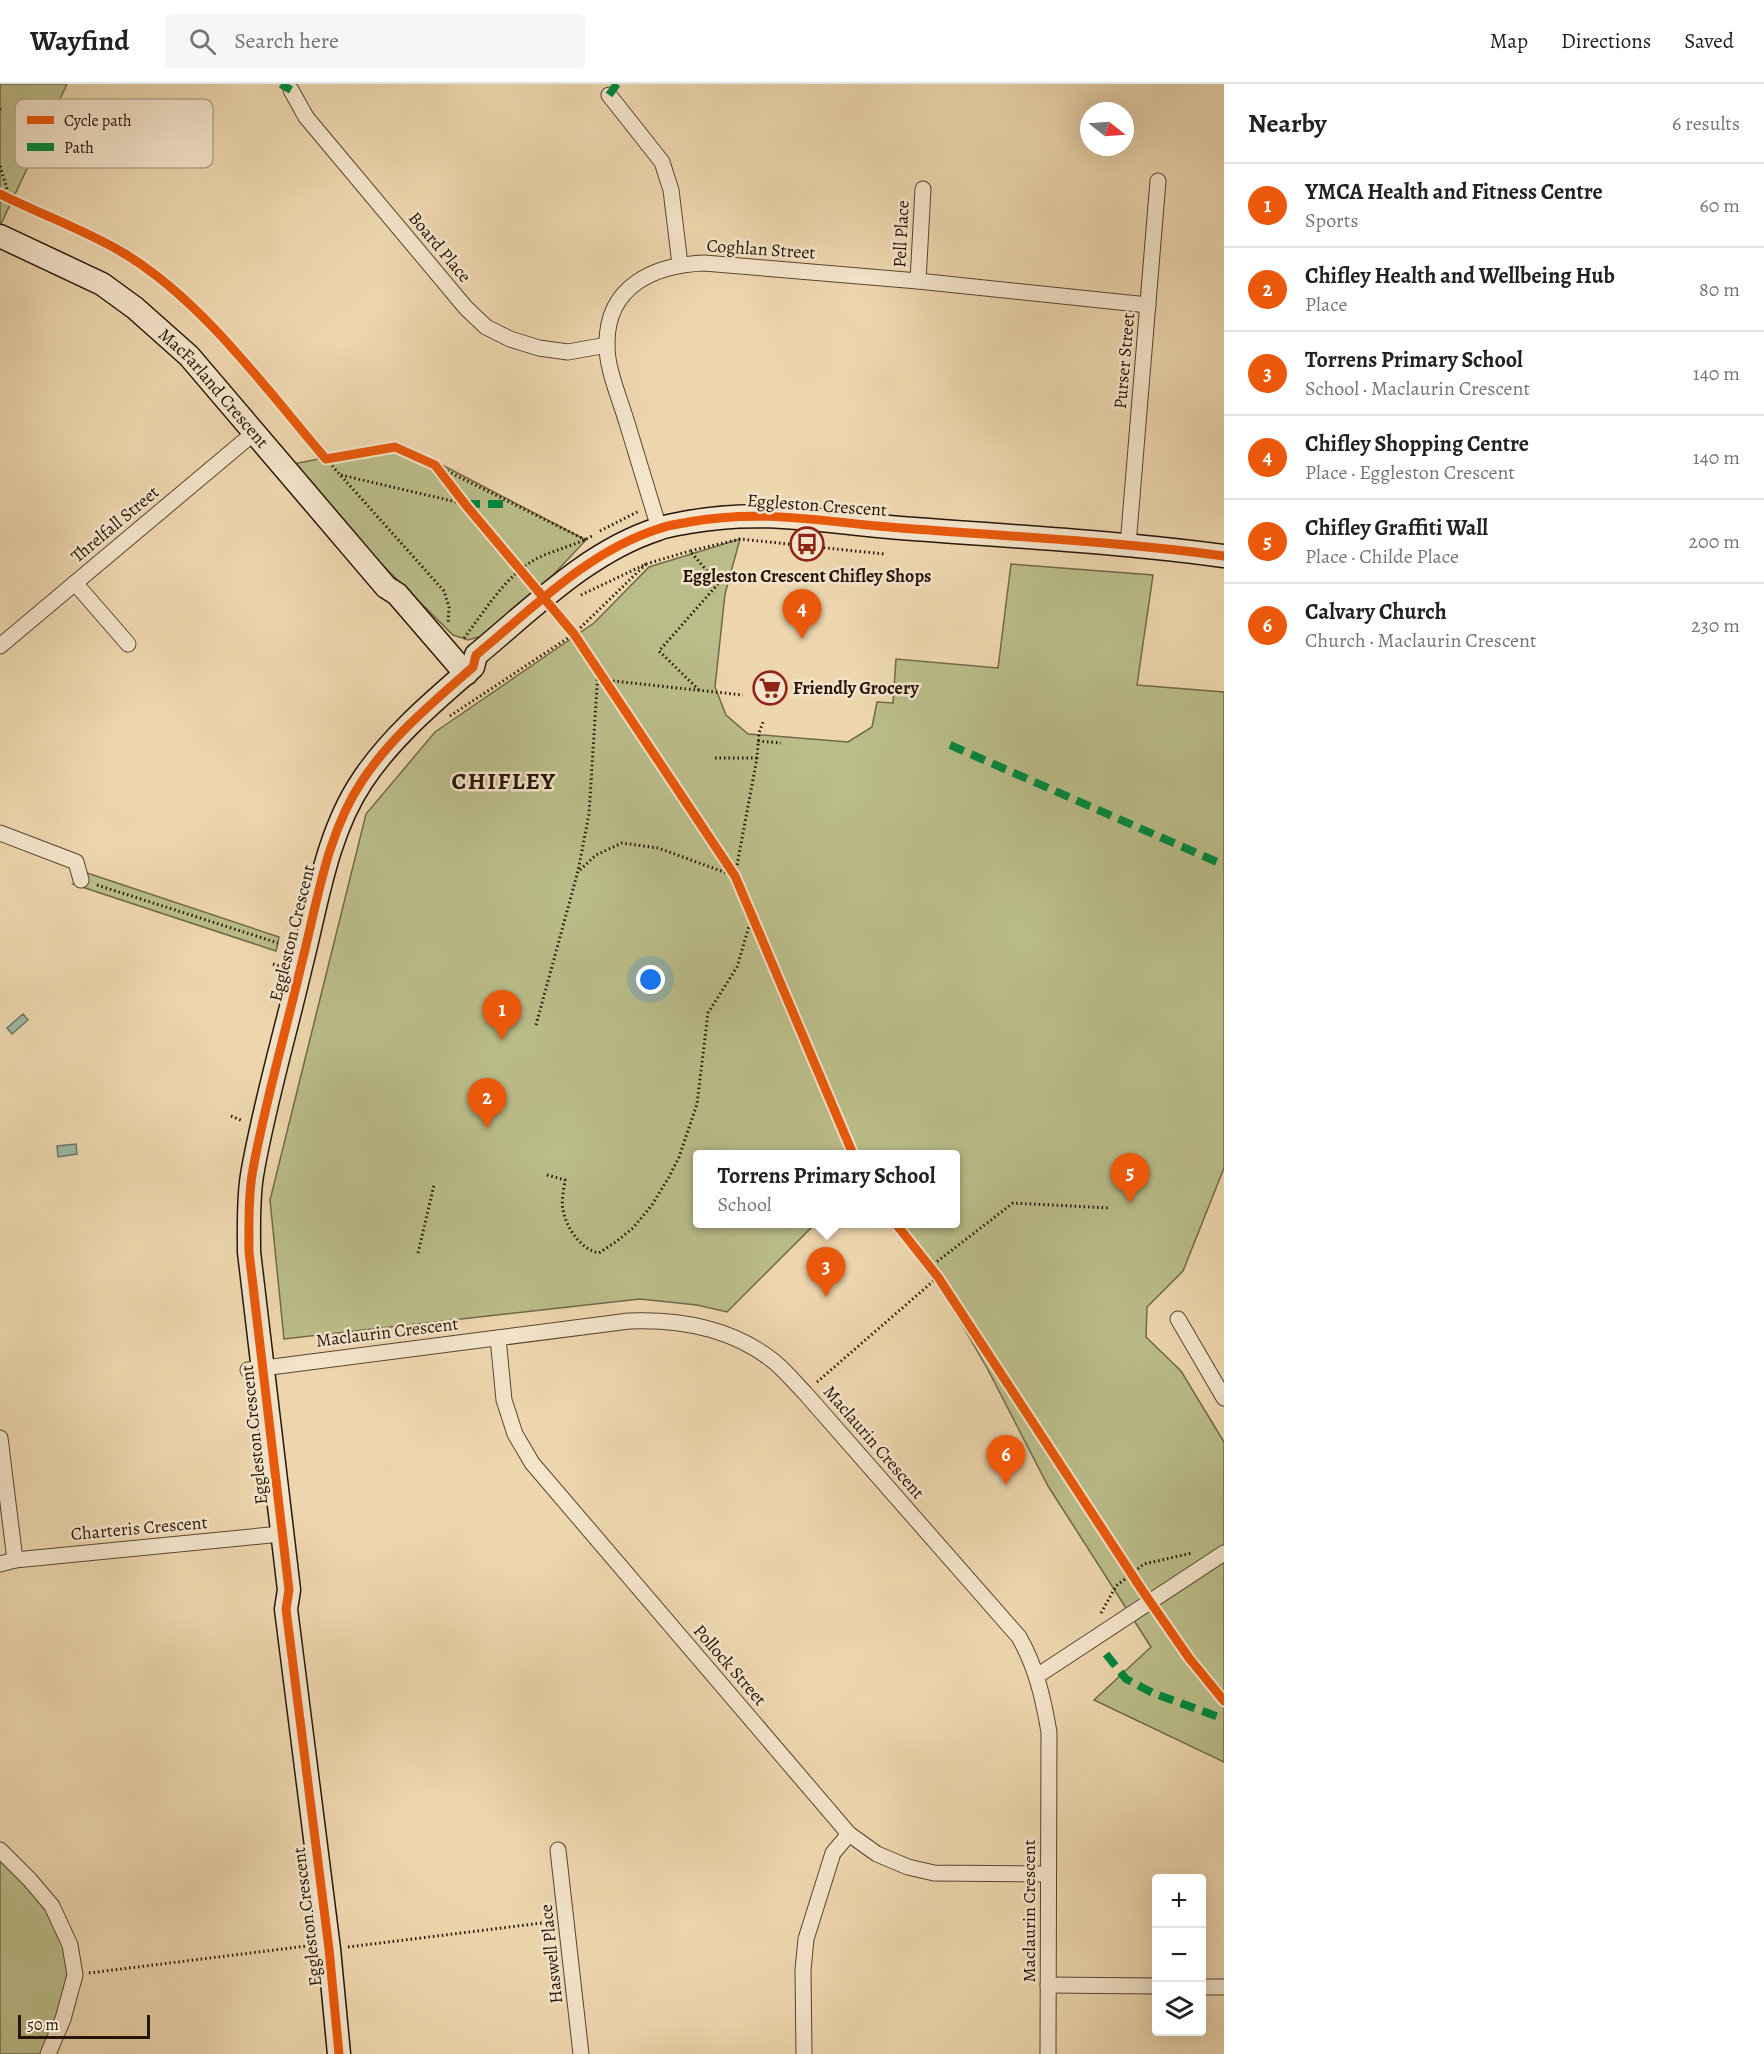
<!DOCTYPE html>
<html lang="en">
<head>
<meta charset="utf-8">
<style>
	body { margin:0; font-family:Alegreya,serif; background:#f6f6f6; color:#222 }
	.controls { position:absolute; right:18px; bottom:18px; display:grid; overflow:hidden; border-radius:6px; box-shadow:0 6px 24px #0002 }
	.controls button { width:54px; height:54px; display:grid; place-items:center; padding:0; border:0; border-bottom:2px solid #e0e0e0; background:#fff; color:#222; font:30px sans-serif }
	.compass { position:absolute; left:1080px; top:18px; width:54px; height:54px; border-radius:50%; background:#fff; box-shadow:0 6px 24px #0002; rotate:107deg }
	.scale { position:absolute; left:18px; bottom:15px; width:132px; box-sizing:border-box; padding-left:6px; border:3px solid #271509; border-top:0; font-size:16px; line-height:21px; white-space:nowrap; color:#271509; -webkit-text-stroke:4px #f3e4ca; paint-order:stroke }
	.you { position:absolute; left:651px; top:896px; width:21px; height:21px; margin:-15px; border:4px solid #fff; border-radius:50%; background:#1a73e8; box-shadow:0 0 0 9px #1a73e833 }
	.badge { display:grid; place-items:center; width:39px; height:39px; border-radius:50%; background:#ea580c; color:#fff; font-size:20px; font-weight:700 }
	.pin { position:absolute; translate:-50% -50px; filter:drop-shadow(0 2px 3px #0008) }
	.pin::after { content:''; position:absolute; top:32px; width:21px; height:18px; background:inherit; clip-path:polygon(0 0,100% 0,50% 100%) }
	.popup { position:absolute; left:693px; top:1066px; width:267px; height:78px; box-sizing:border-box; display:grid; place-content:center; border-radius:6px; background:#fff; filter:drop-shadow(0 2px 4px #0005); font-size:20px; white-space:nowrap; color:#767676 }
	.popup b { font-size:22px; color:#222 }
	.popup::after { content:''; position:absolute; left:50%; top:100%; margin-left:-12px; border:12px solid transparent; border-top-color:#fff }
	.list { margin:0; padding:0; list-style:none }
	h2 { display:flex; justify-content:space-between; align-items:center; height:78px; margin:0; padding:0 24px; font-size:26px }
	h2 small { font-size:20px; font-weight:400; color:#767676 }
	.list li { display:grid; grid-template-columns:39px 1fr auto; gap:18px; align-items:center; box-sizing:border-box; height:84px; padding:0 24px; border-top:2px solid #e0e0e0 }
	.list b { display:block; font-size:22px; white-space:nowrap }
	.list p { margin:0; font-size:20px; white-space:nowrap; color:#767676 }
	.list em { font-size:20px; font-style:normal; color:#767676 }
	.icon { flex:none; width:33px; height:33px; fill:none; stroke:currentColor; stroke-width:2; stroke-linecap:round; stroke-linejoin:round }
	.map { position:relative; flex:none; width:1224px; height:1970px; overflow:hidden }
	header { display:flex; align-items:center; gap:36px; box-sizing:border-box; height:84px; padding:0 30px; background:#fff; border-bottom:2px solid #e0e0e0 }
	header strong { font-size:28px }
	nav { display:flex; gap:33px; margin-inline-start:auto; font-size:21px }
	.search { width:420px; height:54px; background:#f6f6f6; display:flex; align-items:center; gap:15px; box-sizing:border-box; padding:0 21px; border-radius:6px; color:#767676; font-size:22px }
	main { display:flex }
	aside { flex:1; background:#fff }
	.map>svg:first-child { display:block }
	.green { fill:#babd89; stroke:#706949; stroke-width:1.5 }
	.water { fill:#9abaa5; stroke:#6c7867; stroke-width:1.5 }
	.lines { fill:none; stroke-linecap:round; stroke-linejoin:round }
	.street-casing { stroke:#584532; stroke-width:17 }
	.secondary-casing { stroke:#271509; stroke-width:25 }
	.path { stroke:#271509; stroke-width:3; stroke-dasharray:1.5 3; stroke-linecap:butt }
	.street { stroke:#f3e4ca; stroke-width:15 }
	.secondary { stroke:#f3e4ca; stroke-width:22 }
	.quiet { stroke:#00873e; stroke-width:8; stroke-dasharray:15 8; stroke-linecap:butt }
	.cycleway-casing { stroke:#f3e4ca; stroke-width:13 }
	.cycleway { stroke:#e8590c; stroke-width:9 }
	.labels { text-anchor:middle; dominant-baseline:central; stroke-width:5; stroke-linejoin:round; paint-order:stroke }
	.street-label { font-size:18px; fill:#271509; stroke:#f3e4ca }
	.poi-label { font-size:18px; font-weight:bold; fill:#271509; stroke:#f3e4ca }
	.district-label { font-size:24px; font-weight:bold; letter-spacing:1.5px; fill:#271509; stroke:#f3e4ca }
	.key { fill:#f3e4ca; stroke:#b6a690; stroke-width:1.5 }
	.key-label { font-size:16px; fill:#271509 }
</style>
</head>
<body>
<header>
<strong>Wayfind</strong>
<div class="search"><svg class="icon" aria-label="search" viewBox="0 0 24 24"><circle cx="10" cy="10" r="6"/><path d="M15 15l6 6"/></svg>Search here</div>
<nav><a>Map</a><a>Directions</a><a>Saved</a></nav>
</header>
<main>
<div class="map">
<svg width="1224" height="1970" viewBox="0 0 1224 1970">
	<rect width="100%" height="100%" fill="#edd6ae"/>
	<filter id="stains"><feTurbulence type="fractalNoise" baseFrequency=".00333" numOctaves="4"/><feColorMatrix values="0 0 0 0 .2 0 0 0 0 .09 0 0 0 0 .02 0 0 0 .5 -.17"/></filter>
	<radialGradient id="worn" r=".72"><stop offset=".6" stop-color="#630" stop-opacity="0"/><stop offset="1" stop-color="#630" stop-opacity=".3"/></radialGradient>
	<g class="green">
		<path d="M0 0H67L0 142Z"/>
		<path d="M400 359 586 456 554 490 482 552 468 556 453 551 283 382Z"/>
		<path d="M740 455 725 510 715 603 726 631 748 650 848 658 872 643 877 618 893 619 896 575 998 584 1011 480 1153 491 1137 601 1224 608V1084L1183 1187 1147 1223 1146 1253 1181 1287 1224 1358V1678L1094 1616 1151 1563 1048 1402 987 1284 942 1206 890 1140H955V1070H697V1140H815L727 1228 697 1221 640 1215 284 1255 270 1116 366 730 435 648 594 539 649 483Z"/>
		<path d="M87 789 279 853 276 867 73 800 81 796Z"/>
		<path d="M0 1766 52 1822 75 1891 48 1970H0Z"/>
	</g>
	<g class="water">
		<path d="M23 930 28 936 12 950 7 944Z"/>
		<path d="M76 1060 77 1070 58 1073 57 1062Z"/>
	</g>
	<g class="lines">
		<defs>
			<g id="street">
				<path d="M291 6 306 33 466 224 486 243 510 255 539 264 568 268 607 261"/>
				<path d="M609 11 662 78 671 106 680 180"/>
				<path d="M918 197 923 105"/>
				<path d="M659 444C648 409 638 374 627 339 620 315 606 284 607 259 607 202 654 181 704 179L918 197 1148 221"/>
				<path d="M1128 461 1158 97"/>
				<path d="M75 499 128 560"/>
				<path d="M0 562 255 348"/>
				<path d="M0 749 76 778 81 796"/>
				<path d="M1178 1235 1224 1314"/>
				<path d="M498 1254 504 1316 515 1350 532 1379 849 1750 877 1770 908 1783 934 1789 1048 1790"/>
				<path d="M248 1286 629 1237C679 1235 731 1244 772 1276 784 1285 794 1298 805 1309L1019 1553C1036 1583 1043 1613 1049 1648L1048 1970"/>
				<path d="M0 1354 15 1476"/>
				<path d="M0 1480 15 1476 281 1450"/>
				<path d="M1037 1592 1224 1469"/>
				<path d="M0 1766 30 1796 52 1822 70 1861 75 1891 63 1935 48 1970"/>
				<path d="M558 1766 581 1970"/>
				<path d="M1048 1901 1156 1902"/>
				<path d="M1202 1903H1224"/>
				<path d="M804 1970 803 1886 806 1855 833 1769 849 1750"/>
			</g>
			<g id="secondary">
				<path id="s1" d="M0 152 102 200 135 224 189 272 386 503 397 510 466 590"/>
				<path d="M339 1970 329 1865 286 1525 289 1506 249 1168C249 1142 248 1116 252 1091 264 1021 285 951 301 882 317 820 326 751 362 697 391 653 433 618 473 583L476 571C532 525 587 468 658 445 668 441 679 440 689 438 760 425 819 437 889 443 1001 452 1113 457 1224 472"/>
			</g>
		</defs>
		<use href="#street" class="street-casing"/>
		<use href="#secondary" class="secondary-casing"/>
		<g class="path">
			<path d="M0 26V22"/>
			<path d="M0 82 7 105V114"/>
			<path d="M326 375 444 507 449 523 448 540"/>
			<path d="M435 381 586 456 585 457"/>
			<path d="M341 391 465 420"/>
			<path d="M600 447 639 427"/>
			<path d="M581 511 646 480 690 467"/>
			<path d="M464 554C485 527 505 492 536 475 553 466 574 462 592 452"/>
			<path d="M604 596 743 611"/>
			<path d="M699 606 659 567 718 500 690 467 740 455 884 470"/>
			<path d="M450 632 574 550 646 480"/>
			<path d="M758 657 781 659"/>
			<path d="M715 674H757"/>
			<path d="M668 691 674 687"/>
			<path d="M580 786 596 771 622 759 658 764 735 792 757 674 759 649 763 638"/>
			<path d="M97 801 278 859"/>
			<path d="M273 880 282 883"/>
			<path d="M536 941 578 787 589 730 598 587"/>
			<path d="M231 1032 243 1037"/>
			<path d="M547 1091 565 1096C564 1105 561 1117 563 1126 566 1143 581 1166 599 1169L617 1157 633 1144 652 1121 669 1093 679 1073 697 1020 708 929 737 883 752 832"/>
			<path d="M418 1169 434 1101"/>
			<path d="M930 1183 1013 1119 1110 1124"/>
			<path d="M817 1298 938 1193"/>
			<path d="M1101 1529 1116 1502 1144 1480 1192 1469"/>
			<path d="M348 1863 550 1838"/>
			<path d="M89 1889 307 1862"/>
		</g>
		<use href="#street" class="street"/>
		<use href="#secondary" class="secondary"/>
		<g class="quiet">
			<path d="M281 0 291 6"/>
			<path d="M609 11 617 0"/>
			<path d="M465 420H511"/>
			<path d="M950 661 1224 781"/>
			<path d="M1106 1570 1126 1595 1153 1609 1224 1635"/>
		</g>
		<defs>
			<g id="cycleway">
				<path d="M0 110C40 130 82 145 120 167 200 213 266 305 326 375L395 363 435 381 465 420 574 550 735 792 853 1070"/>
				<path d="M896 1140 938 1193 1142 1506 1189 1574 1224 1617"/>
				<path d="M339 1970 329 1865 286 1525 289 1506 249 1168C249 1142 248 1116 252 1091 264 1021 285 951 301 882 317 820 326 751 362 697 391 653 433 618 473 583L476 571C532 525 587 468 658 445 668 441 679 440 689 438 760 425 819 437 889 443 1001 452 1113 457 1224 472"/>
			</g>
		</defs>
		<use href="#cycleway" class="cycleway-casing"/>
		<use href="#cycleway" class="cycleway"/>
	</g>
	<defs>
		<symbol id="bus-ring" viewBox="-11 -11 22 22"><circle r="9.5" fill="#f3e4ca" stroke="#8f2418" stroke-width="1.5"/><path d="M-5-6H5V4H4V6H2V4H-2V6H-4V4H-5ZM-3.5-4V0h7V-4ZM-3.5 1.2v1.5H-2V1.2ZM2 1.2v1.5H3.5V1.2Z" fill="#8f2418"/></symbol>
		<symbol id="supermarket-ring" viewBox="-11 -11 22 22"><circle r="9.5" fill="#f3e4ca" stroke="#8f2418" stroke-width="1.5"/><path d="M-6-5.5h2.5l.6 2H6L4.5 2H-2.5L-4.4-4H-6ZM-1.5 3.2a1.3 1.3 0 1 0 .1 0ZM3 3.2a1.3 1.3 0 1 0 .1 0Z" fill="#8f2418"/></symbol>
	</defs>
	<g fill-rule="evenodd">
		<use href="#bus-ring" x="788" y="441" width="38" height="38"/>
		<use href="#supermarket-ring" x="751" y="585" width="38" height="38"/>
	</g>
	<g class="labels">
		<g class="street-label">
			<text transform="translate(901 150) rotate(-87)">Pell Place</text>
			<text transform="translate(440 163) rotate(50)">Board Place</text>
			<text transform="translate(761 165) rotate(4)">Coghlan Street</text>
			<text transform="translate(1124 277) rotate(-85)">Purser Street</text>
			<text stroke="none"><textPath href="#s1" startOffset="266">MacFarland Crescent</textPath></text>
			<text transform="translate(817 421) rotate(4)">Eggleston Crescent</text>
			<text transform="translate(115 440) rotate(-40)">Threlfall Street</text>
			<text transform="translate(292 849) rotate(-76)">Eggleston Crescent</text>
			<text transform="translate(387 1248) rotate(-7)">Maclaurin Crescent</text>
			<text transform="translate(254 1351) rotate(-96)">Eggleston Crescent</text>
			<text transform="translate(874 1358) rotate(49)">Maclaurin Crescent</text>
			<text transform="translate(139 1444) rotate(-5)">Charteris Crescent</text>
			<text transform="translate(730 1581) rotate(49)">Pollock Street</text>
			<text transform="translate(1029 1827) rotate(-90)">Maclaurin Crescent</text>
			<text transform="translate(307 1833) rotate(-97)">Eggleston Crescent</text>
			<text transform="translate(551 1870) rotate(-96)">Haswell Place</text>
		</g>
		<g class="poi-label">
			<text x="807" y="492">Eggleston Crescent Chifley Shops</text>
			<text x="793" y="604" text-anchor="start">Friendly Grocery</text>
		</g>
		<g class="district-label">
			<text x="504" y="697">CHIFLEY</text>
		</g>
	</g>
	<rect x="15" y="15" width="198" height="69" rx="9" class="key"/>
	<rect x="27" y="32" width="27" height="8" fill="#e8590c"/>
	<rect x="27" y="59" width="27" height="8" fill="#00873e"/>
	<g class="key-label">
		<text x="64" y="42">Cycle path</text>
		<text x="64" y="69">Path</text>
	</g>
	<rect width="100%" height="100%" filter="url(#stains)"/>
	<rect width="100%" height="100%" fill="url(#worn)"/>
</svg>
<div class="controls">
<button>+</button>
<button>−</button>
<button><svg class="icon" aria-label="layers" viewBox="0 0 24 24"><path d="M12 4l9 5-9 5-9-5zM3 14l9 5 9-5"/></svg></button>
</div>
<svg class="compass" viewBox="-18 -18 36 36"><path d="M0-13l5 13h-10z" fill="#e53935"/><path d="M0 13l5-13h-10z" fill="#767676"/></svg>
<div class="scale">50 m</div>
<div class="you"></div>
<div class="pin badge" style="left:502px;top:956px">1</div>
<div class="pin badge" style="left:487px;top:1044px">2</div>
<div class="pin badge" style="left:826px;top:1213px">3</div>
<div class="popup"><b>Torrens Primary School</b>School</div>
<div class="pin badge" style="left:802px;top:555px">4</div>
<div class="pin badge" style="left:1130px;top:1119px">5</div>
<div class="pin badge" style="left:1006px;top:1401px">6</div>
</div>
<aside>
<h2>Nearby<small>6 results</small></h2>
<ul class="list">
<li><span class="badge">1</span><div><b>YMCA Health and Fitness Centre</b><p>Sports</p></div><em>60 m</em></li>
<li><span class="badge">2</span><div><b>Chifley Health and Wellbeing Hub</b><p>Place</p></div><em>80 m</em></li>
<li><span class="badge">3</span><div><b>Torrens Primary School</b><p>School · Maclaurin Crescent</p></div><em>140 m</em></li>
<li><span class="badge">4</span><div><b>Chifley Shopping Centre</b><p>Place · Eggleston Crescent</p></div><em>140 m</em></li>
<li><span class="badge">5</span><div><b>Chifley Graffiti Wall</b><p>Place · Childe Place</p></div><em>200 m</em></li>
<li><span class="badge">6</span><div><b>Calvary Church</b><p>Church · Maclaurin Crescent</p></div><em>230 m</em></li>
</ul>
</aside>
</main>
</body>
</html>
